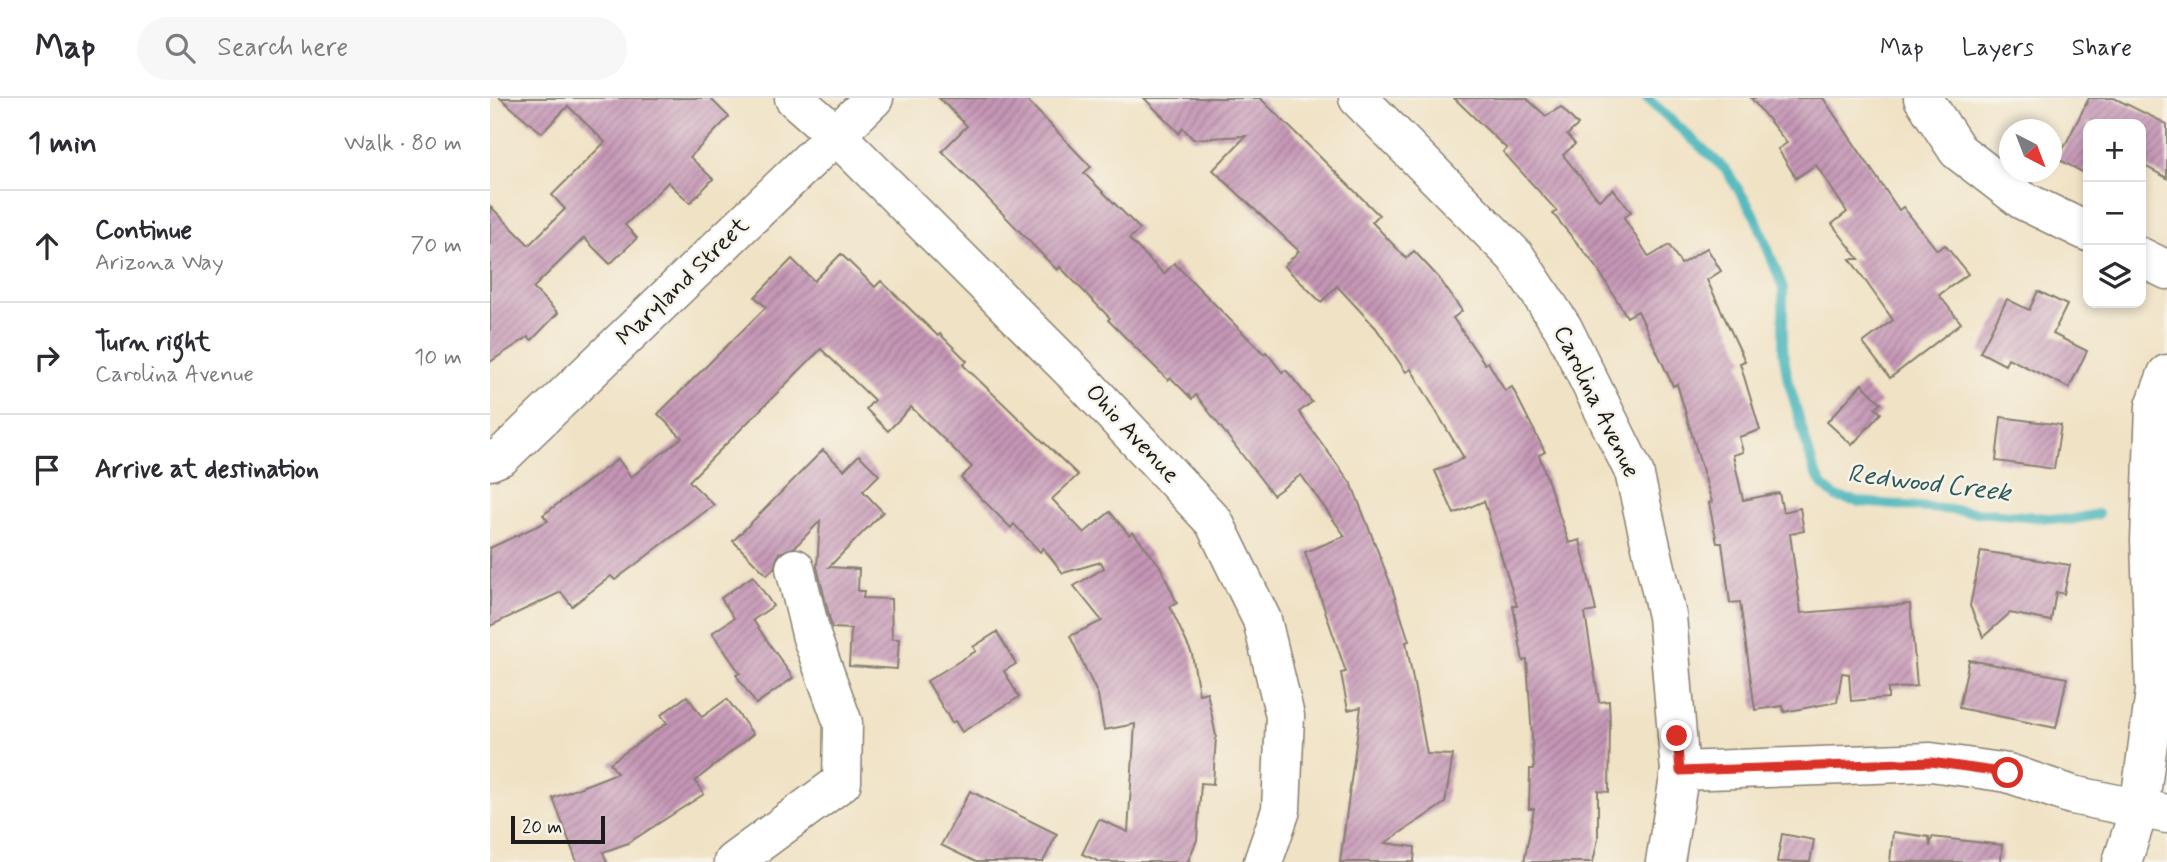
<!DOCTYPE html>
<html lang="en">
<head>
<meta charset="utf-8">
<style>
	body { margin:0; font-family:Mynerve,sans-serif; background:#f7f7f7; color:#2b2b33 }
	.controls { position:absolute; right:21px; top:21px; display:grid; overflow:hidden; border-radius:14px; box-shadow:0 4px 10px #0003 }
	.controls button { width:63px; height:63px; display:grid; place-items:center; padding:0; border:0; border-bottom:2px solid #e1e1e2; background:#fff; color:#2b2b33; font:35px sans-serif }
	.compass { position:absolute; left:1509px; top:21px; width:63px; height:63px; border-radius:50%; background:#fff; box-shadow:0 4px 10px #0003; rotate:138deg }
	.scale { position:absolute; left:21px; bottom:18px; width:94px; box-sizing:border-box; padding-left:7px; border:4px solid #1c1c1c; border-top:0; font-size:19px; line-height:24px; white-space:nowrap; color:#1c1c1c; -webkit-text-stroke:5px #f7f3e8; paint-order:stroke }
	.stop { position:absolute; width:21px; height:21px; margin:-16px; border:5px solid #d93025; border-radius:50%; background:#fff }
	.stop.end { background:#d93025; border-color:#fff; box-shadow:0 2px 7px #0008 }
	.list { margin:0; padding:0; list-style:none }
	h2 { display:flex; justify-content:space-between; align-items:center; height:91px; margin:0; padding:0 28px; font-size:30px }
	h2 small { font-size:23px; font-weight:400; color:#7c7c81 }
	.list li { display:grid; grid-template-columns:46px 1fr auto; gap:21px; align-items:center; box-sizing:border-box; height:112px; padding:0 28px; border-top:2px solid #e1e1e2 }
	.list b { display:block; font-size:26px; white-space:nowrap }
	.list p { margin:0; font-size:23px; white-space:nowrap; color:#7c7c81 }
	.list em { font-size:23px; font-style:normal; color:#7c7c81 }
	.icon { flex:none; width:38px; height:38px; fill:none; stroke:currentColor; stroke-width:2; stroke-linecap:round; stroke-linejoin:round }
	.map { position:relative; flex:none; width:1677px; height:764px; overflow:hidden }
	header { display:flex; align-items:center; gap:42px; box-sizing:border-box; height:98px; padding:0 35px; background:#fff; border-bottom:2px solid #e1e1e2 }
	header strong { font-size:33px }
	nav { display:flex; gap:38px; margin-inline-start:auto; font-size:24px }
	.search { width:490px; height:63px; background:#f7f7f7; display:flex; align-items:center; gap:18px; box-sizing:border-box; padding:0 24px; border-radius:38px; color:#7c7c81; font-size:26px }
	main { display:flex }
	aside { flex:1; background:#fff }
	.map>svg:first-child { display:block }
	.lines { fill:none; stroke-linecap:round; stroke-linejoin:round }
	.stream { stroke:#44b4ba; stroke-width:10 }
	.building { fill:url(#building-hatch) }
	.minor-casing { stroke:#867f70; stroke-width:41 }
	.minor { stroke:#fff; stroke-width:38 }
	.route { stroke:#d93025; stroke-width:9 }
	.labels { text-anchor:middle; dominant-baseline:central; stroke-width:5; stroke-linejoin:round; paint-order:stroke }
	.street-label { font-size:24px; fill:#1c1c1c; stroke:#f7f3e8 }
	.water-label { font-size:26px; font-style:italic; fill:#2c595b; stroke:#f7f3e8 }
</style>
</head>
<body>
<header>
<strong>Map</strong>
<div class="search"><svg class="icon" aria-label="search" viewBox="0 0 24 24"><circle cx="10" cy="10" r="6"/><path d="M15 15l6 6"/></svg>Search here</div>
<nav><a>Map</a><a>Layers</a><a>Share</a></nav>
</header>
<main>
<aside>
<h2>1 min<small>Walk · 80 m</small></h2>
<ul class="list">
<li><svg class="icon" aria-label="ahead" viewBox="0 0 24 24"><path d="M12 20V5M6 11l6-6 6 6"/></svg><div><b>Continue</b><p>Arizona Way</p></div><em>70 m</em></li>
<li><svg class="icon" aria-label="right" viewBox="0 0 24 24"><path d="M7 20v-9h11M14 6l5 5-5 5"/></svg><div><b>Turn right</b><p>Carolina Avenue</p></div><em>10 m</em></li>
<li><svg class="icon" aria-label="arrive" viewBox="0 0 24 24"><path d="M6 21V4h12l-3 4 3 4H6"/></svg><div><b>Arrive at destination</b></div></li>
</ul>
</aside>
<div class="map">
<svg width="1677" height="764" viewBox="0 0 1677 764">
	<defs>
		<pattern id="building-hatch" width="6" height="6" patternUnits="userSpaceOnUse" patternTransform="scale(1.75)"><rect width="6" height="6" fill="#c596b6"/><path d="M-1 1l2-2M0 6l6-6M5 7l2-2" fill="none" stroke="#9f7a93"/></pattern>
	</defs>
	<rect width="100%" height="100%" fill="#f7f3e8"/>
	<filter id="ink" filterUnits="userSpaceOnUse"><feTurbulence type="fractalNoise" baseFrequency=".0143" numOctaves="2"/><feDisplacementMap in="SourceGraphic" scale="14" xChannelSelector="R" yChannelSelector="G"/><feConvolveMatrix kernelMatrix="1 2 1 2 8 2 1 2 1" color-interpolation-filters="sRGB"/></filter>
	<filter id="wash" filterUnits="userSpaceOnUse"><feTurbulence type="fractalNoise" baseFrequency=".00686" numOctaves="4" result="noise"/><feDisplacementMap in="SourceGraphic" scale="28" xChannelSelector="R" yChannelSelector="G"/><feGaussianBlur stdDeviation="1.57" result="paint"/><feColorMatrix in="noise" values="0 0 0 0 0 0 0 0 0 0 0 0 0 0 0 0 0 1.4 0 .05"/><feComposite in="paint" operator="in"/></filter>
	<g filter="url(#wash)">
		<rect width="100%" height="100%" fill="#f0e2c5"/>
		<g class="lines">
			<path class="stream" d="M1157 0 1236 72 1265 118 1293 190V254L1298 282 1324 372 1333 388 1346 399 1370 404 1580 422 1608 416"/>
		</g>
		<g id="blocks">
			<g class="building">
				<path d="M10 0H220L239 19 200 59 223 81 200 105 178 84 135 127 147 140 120 166 94 140 43 190 68 215 42 242 38 239 0 264V108L39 147 75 111 62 97 115 44 78 8 52 35Z"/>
				<path d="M449 0H535L601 69 594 75 650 131 639 141 674 176 684 165 774 256 776 254 792 274 796 272 822 304 809 314 862 387 901 487 919 543 916 544 937 656 963 657 955 705 895 745 925 749 924 764H850L871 609 858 612 851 575 856 574 815 454 855 438 811 377 783 397 706 297 702 301 681 280 678 282 618 222 620 220 570 169 567 172 452 53 477 28Z"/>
				<path d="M654 0H770L889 117 882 124 916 160 924 153 949 180 972 213 963 220 995 266 998 264 1015 293 1022 289 1055 354 1049 357 1079 445 1090 442 1106 513 1095 515 1109 604 1119 603 1120 629 1119 694 1108 693V741L1103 764H1034L1044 711H1039L1040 671H1044L1037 562 1033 563 1023 508H1027L994 403 964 416 945 373 974 360 921 271 916 274 886 230 847 188 831 204 794 168 809 153 723 72 756 38 703 41 693 30 689 35Z"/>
				<path d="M964 0H1036L1056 18 1071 9 1088 27 1077 37 1085 46 1073 57 1109 102 1123 91 1141 114 1134 120 1159 159 1179 147 1191 166 1217 150 1231 173 1217 182 1255 263 1250 265 1270 332 1249 339 1253 354 1243 357 1253 402 1289 395 1293 414 1310 410 1314 433 1300 436 1311 515 1420 506 1427 588 1398 591V600L1361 603 1359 576 1352 575 1347 604 1294 614 1293 608 1265 612 1250 504 1240 505 1232 445H1227L1219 405 1222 404 1187 286 1183 288 1148 213 1137 219 1106 168 1063 116 1067 113 1013 54 1017 51Z"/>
				<path d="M1261 0H1333L1409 112 1413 109 1447 152 1455 147 1478 176 1449 197 1471 225 1400 280 1373 245 1403 222 1360 161H1369L1342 126 1357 114 1326 67 1306 80 1288 51 1297 45Z"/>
				<path d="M1599 0H1624L1677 26V80L1651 66V26H1598V77L1568 61Z"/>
				<path d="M351 156 385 189 391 183 448 238 450 236 477 263 473 267 588 377 562 401 594 435 620 414 639 437 643 434 670 468 687 505 680 509 702 556 709 596 717 594 726 638 723 686 711 685 707 742 698 763 701 764H610L592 756 609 721 638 734 645 626 614 632 608 597 580 538 612 523 584 488 614 470 611 464 573 475 553 450 550 454 524 426 521 430 471 380 482 369 421 309 398 333 376 311 384 302 331 251 199 383 224 407 125 482 121 478 82 508 71 494 0 528V450L58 423 53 417 128 361 141 379 192 340 168 316 276 209 265 199 302 161 324 183Z"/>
				<path d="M1548 193 1577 207 1563 236 1597 253 1579 290 1518 260 1515 267 1490 254 1517 201 1539 212Z"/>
				<path d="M1372 286 1391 305 1385 310 1391 315 1362 347 1337 324Z"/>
				<path d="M1511 319 1571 327 1564 371 1506 363Z"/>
				<path d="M333 352 354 372 369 357 389 377 373 393 393 414 339 469 369 471 368 493H374L373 500 401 501 402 541H409L407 571 359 568 361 531 342 530 327 469 330 423 305 449 289 455 284 470 277 477 243 443Z"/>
				<path d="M1491 453 1580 467 1574 496 1566 494 1561 523 1520 515 1493 539 1480 508Z"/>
				<path d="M263 478 283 508 263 522 303 580 266 606 246 577 250 575 222 535 244 520 231 500Z"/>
				<path d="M507 534 526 566 514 573 529 599 472 634 465 623 462 625 437 583 486 553 483 549Z"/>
				<path d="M1479 562 1577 580 1566 630 1469 610Z"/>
				<path d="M197 598 212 619 237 601 263 636 205 683 214 696 138 745 113 754 117 764H87L63 700 127 675 120 665 177 625 171 617Z"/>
				<path d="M480 693 567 736 553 764H486L451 747Z"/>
				<path d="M1403 734 1439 739 1440 749 1442 739 1512 747 1511 764H1400Z"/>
				<path d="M1292 736 1324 742 1320 764H1287Z"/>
			</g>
		</g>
	</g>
	<g filter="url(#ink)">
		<use href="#blocks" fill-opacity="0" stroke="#867f70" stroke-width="2"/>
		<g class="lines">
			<defs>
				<g id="minor">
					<path d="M304 0 346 37 595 286 724 424 772 522 795 618 791 712 773 764"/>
					<path d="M868 0 1026 159 1073 230 1144 374 1177 518 1187 637 1190 673 1175 764"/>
					<path d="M1433 0 1468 53 1532 102 1598 134"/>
					<path d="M1651 159 1677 172"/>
					<path d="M0 363 12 358 384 0"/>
					<path d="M1190 673 1441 664 1518 675 1582 697 1677 716"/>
					<path d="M243 764 352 684 353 625 322 540 305 470"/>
					<path d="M1632 764 1649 712 1665 593 1660 442 1665 308 1677 276"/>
				</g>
			</defs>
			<use href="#minor" class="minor-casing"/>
			<use href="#minor" class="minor"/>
		</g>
	</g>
	<g class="lines" filter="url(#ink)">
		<path class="route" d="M1187 638 1190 673 1441 664 1518 675"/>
	</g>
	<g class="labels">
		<g class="street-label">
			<text transform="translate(193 184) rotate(-44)">Maryland Street</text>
			<text transform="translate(1106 304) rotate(64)">Carolina Avenue</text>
			<text transform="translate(642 336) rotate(47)">Ohio Avenue</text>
		</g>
		<g class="water-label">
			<text transform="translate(1439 386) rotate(7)">Redwood Creek</text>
		</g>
	</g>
</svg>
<div class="controls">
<button>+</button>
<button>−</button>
<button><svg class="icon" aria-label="layers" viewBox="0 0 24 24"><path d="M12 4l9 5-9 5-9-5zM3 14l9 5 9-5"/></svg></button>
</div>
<svg class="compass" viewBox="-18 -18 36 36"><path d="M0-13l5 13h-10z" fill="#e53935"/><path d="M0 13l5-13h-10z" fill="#7c7c81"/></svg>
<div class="scale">20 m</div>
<div class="stop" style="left:1518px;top:675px"></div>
<div class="stop end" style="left:1187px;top:638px"></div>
</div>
</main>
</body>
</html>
